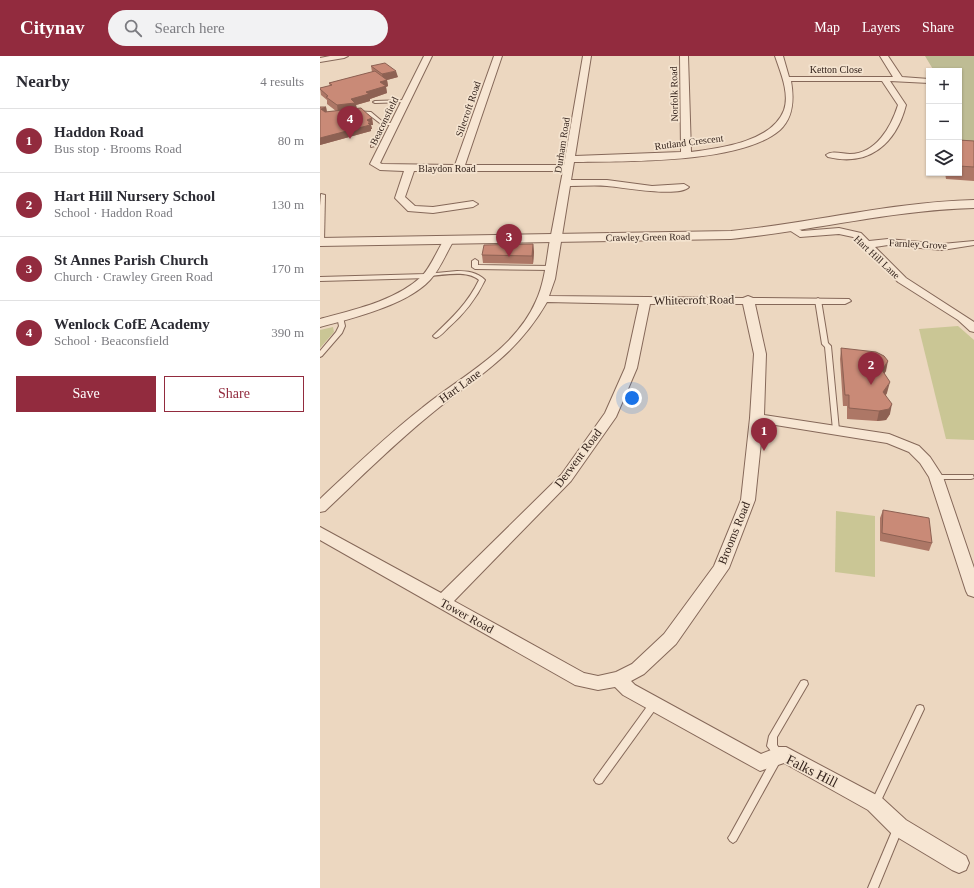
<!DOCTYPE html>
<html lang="en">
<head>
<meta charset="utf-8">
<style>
	body { margin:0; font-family:Georgia,serif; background:#f2f2f3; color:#2b2b33 }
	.controls { position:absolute; right:12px; top:12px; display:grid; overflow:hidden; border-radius:0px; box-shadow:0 1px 3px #0004 }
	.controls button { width:36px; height:36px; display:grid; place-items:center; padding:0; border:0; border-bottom:1px solid #e1e1e2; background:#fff; color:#2b2b33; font:20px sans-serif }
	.you { position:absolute; left:312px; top:342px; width:14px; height:14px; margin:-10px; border:3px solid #fff; border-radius:50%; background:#1a73e8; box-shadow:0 0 0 6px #1a73e833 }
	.badge { display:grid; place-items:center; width:26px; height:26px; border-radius:50%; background:#922b3e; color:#fff; font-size:13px; font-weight:700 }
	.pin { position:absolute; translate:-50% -33px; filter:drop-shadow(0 1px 2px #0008) }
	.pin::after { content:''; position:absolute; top:21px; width:14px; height:12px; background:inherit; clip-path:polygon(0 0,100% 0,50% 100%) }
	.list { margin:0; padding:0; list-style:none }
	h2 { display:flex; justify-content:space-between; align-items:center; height:52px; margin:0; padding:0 16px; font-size:17px }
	h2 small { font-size:13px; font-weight:400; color:#7c7c81 }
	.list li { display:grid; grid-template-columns:26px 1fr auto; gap:12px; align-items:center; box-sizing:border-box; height:64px; padding:0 16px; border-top:1px solid #e1e1e2 }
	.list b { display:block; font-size:15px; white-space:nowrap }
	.list p { margin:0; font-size:13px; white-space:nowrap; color:#7c7c81 }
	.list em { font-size:13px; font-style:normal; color:#7c7c81 }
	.actions { display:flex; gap:8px; padding:12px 16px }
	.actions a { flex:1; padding:9px 0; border:1px solid #922b3e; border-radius:0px; text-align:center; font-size:14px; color:#922b3e }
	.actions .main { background:#922b3e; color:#fff }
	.icon { flex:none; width:22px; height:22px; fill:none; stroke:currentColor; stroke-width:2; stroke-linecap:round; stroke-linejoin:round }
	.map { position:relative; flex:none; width:654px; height:832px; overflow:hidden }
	header { display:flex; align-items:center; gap:24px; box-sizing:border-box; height:56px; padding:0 20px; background:#922b3e; color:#fff }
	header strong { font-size:19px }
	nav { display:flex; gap:22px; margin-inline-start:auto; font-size:14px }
	.search { width:280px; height:36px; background:#f2f2f3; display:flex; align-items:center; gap:10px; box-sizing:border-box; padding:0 14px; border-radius:22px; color:#7c7c81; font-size:15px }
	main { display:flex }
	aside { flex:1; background:#fff }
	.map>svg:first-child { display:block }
	.green { fill:#cac695 }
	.cemetery { fill:#bebc94 }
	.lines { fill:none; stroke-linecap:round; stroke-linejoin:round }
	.service-casing { stroke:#856859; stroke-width:2 }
	.minor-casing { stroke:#856859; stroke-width:2 }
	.tertiary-casing { stroke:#856859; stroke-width:2 }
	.service { fill:#f7e6d3; fill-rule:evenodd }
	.minor { fill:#f7e6d3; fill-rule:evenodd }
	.tertiary { fill:#f7e6d3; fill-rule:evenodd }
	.wall { fill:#ad7766 }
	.shaded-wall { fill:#8d6153 }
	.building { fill:#c98a77; stroke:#8d6153 }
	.labels { text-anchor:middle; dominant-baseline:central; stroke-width:3.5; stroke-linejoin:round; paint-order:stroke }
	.far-street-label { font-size:10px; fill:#35241d; stroke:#f4e3cf }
	.street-label { font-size:12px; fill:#35241d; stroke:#f4e3cf }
	.near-street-label { font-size:14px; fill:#35241d; stroke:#f4e3cf }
</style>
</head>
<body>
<header>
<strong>Citynav</strong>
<div class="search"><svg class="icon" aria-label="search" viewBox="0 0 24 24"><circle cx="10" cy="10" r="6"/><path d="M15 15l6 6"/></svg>Search here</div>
<nav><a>Map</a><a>Layers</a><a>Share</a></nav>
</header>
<main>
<aside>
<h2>Nearby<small>4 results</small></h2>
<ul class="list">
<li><span class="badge">1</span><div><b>Haddon Road</b><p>Bus stop · Brooms Road</p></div><em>80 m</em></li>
<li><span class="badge">2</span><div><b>Hart Hill Nursery School</b><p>School · Haddon Road</p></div><em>130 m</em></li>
<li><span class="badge">3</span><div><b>St Annes Parish Church</b><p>Church · Crawley Green Road</p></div><em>170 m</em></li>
<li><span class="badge">4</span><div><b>Wenlock CofE Academy</b><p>School · Beaconsfield</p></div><em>390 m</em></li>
</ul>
<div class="actions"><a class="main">Save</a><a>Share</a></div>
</aside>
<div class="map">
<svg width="654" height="832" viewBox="0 0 654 832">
	<rect width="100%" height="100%" fill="#ecd7c0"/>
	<g class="green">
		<path d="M638 270 654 284V384L626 383 599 273Z"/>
		<path d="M13 271 14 276 0 292V274Z"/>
		<path d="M516 455 555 460V521L515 516Z"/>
	</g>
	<path class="cemetery" d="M605 0H654V93L639 92V15H614Z"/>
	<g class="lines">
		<defs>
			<g id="service">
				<path d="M86 44 88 45 87 46 55 47 53 46 55 45Z"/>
				<path d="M34 55 51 56 64 67H76L78 68 76 69H65L55 90 51 91V90L61 68 48 58 36 57 34 56Z"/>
				<path d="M1 138 5 139 4 185 1 187 0 186V150Z"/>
				<path d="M155 203 158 205V209L231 210 234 212 231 214 155 213 152 211V205Z"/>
				<path d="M137 215C147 215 157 216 165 224 156 243 144 258 128 272 124 276 121 280 116 282L114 281 113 280 114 279C132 262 148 247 159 224 147 214 125 219 110 220L108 222 0 225V221L106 218Z"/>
				<path d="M498 242 501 244 508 287 511 290 519 374 516 376 513 374 505 291 502 288 495 244Z"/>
				<path d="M20 259 23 261 25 270 22 277 2 300 0 301V295L16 276 19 270 17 261Z"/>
				<path d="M614 419H653L654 422 651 423H616L612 421Z"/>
				<path d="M484 624 487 625 488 628 457 681V689L464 699 462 702 416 785 413 787 410 785 408 782 410 779 454 699 447 690 449 680 481 625Z"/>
				<path d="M334 644 337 645 338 648 337 651 282 727 279 728 276 727 274 724 276 721 331 645Z"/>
				<path d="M600 649 603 650 604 653 558 751 555 752 552 751 550 748 552 745 597 650Z"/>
				<path d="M578 766 581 768 583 771 558 832H548L575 768Z"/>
			</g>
			<g id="minor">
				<path d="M10 0H28L24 2 0 6V2Z"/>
				<path d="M104 0H112L60 107 62 108 135 109 174 0H182L145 109H244L263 0H271L255 100 361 96 360 0H368L371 96C400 92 452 86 464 54 470 37 460 15 455 0H463L469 21H573L560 0H568L582 21 609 23V27L570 25 586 49C576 88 549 111 508 101L506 99C512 94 523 98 530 98 556 98 571 71 578 49L562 25H471C474 42 474 61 460 74 421 108 305 105 254 106L251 124H287L332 130 364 128 369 131C359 142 302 131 287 130 275 129 262 130 250 130L235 223 229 240 423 242 428 240 433 242 529 243 531 245 525 248H435L446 298 444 359 569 378 599 390 610 401 623 421 654 512V541L648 539 646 535 609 421 600 407 589 396 567 387 443 367 435 444 409 512 356 588 324 618 311 625 315 629 441 698 459 691H466L562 742 586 764 646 800 649 807 646 814 639 817 632 814 572 778 548 754 464 707 440 715 303 639 295 631 278 634 255 629 0 484V471L121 537 241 419 285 357 305 312 319 248 227 246C196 300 157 320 111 358 74 388 40 422 5 455L0 456V443C33 412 66 380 102 352 141 320 195 294 216 245 224 228 226 208 229 189 234 165 238 140 243 115H94L85 141 95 150 113 151 153 145 158 148 153 151 113 157 88 155 75 142 84 115 60 114 50 108ZM330 248H423L434 298 430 362 421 444 394 510 344 578 312 608 296 616 278 620 264 617 134 545 251 425 296 361 317 312Z"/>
				<path d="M471 169 482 175 519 172 541 177 549 185 568 183 622 188 654 185V189L622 194 568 189 555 191 586 222 654 266V276L650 275 638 264 578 226 533 181 519 178 480 181 466 172 467 170Z"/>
				<path d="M129 181 134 184C126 197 121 212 110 224 87 249 33 262 0 271V263C33 254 75 245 101 221 111 211 116 196 124 184Z"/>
			</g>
			<path id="tertiary" d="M654 144V152C572 154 492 175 411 183L0 190V182L411 175C492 167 572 146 654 144Z"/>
		</defs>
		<use href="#service" class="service-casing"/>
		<use href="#minor" class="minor-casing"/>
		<use href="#tertiary" class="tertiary-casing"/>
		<use href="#service" class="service"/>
		<use href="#minor" class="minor"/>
		<use href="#tertiary" class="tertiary"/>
	</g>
	<g class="wall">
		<path d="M51 10 78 21 67 24 68 30 66 31 67 37 50 43V45L36 49 37 53 52 62 53 69H51L52 73H51V75L0 89 6 51 7 56 16 55 7 48V44L1 39 0 32 10 30 9 27 52 16Z"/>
		<path d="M639 84 654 85V125L626 123 625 117H639Z"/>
		<path d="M213 188 214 196 213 208 163 207 162 199Z"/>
		<path d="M521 292 566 315 564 317 567 337 566 339 570 358 566 364 557 365 527 363V350H523L520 303Z"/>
		<path d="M563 454 612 487 609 495 560 485V462Z"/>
	</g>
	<g class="shaded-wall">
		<path d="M76 15 78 21 67 24 68 30 66 31 67 37 50 43V45L36 49 37 54 18 56 17 49 46 36 60 26 63 25 62 18Z"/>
		<path d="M6 51 7 57 3 59 1 53Z"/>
		<path d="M52 62 53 69H51L52 73H51V75L0 89V82L47 64Z"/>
		<path d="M213 188 214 196 213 208 212 200Z"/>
		<path d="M568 305 566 315 560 325 562 314Z"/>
		<path d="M570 326 567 337 560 346 563 336Z"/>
		<path d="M572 348 570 358 566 364 557 365 559 355Z"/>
	</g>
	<g class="building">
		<path d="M65 7 76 15 62 18 51 10Z"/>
		<path d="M55 15 67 24 60 26 66 30 46 36 49 38 31 43 35 47 17 49 6 41 8 40 0 33V32L12 29 9 27Z"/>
		<path d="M0 51H6L1 53 5 56 41 52 52 62 47 64 51 67H48L50 69 0 82Z"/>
		<path d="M639 84 654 85V111L639 110Z"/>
		<path d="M213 188 212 200 162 199 164 189Z"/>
		<path d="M521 292 556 296 564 300 568 305 562 314 570 326 563 336 572 348 569 353 559 355 529 352V339H525Z"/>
		<path d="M563 454 609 462 612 487 562 477Z"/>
	</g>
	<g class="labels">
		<g class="far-street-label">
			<text x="516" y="13">Ketton Close</text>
			<text transform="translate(354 38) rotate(-91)">Norfolk Road</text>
			<text transform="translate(148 53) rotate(-71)">Silecroft Road</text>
			<text transform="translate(64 65) rotate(-64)">Beaconsfield</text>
			<text transform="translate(369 86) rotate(-7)">Rutland Crescent</text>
			<text transform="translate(242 89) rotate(-81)">Durham Road</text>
			<text x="127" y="112">Blaydon Road</text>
			<text transform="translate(328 181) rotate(-1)">Crawley Green Road</text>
			<text transform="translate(598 188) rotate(3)">Farnley Grove</text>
			<text transform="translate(557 201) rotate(43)">Hart Hill Lane</text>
		</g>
		<g class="street-label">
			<text transform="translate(374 244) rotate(-1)">Whitecroft Road</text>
			<text transform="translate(140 330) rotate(-36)">Hart Lane</text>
			<text transform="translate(258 402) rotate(-53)">Derwent Road</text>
			<text transform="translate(414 477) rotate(-68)">Brooms Road</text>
			<text transform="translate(147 560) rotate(29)">Tower Road</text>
		</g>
		<g class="near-street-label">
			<text transform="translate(492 715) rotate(27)">Falks Hill</text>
		</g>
	</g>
</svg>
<div class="controls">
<button>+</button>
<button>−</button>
<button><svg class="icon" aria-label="layers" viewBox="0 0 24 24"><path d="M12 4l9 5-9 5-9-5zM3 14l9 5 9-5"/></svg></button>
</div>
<div class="you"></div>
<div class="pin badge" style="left:444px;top:395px">1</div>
<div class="pin badge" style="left:551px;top:329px">2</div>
<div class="pin badge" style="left:189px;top:201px">3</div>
<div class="pin badge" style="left:30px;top:83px">4</div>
</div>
</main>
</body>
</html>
